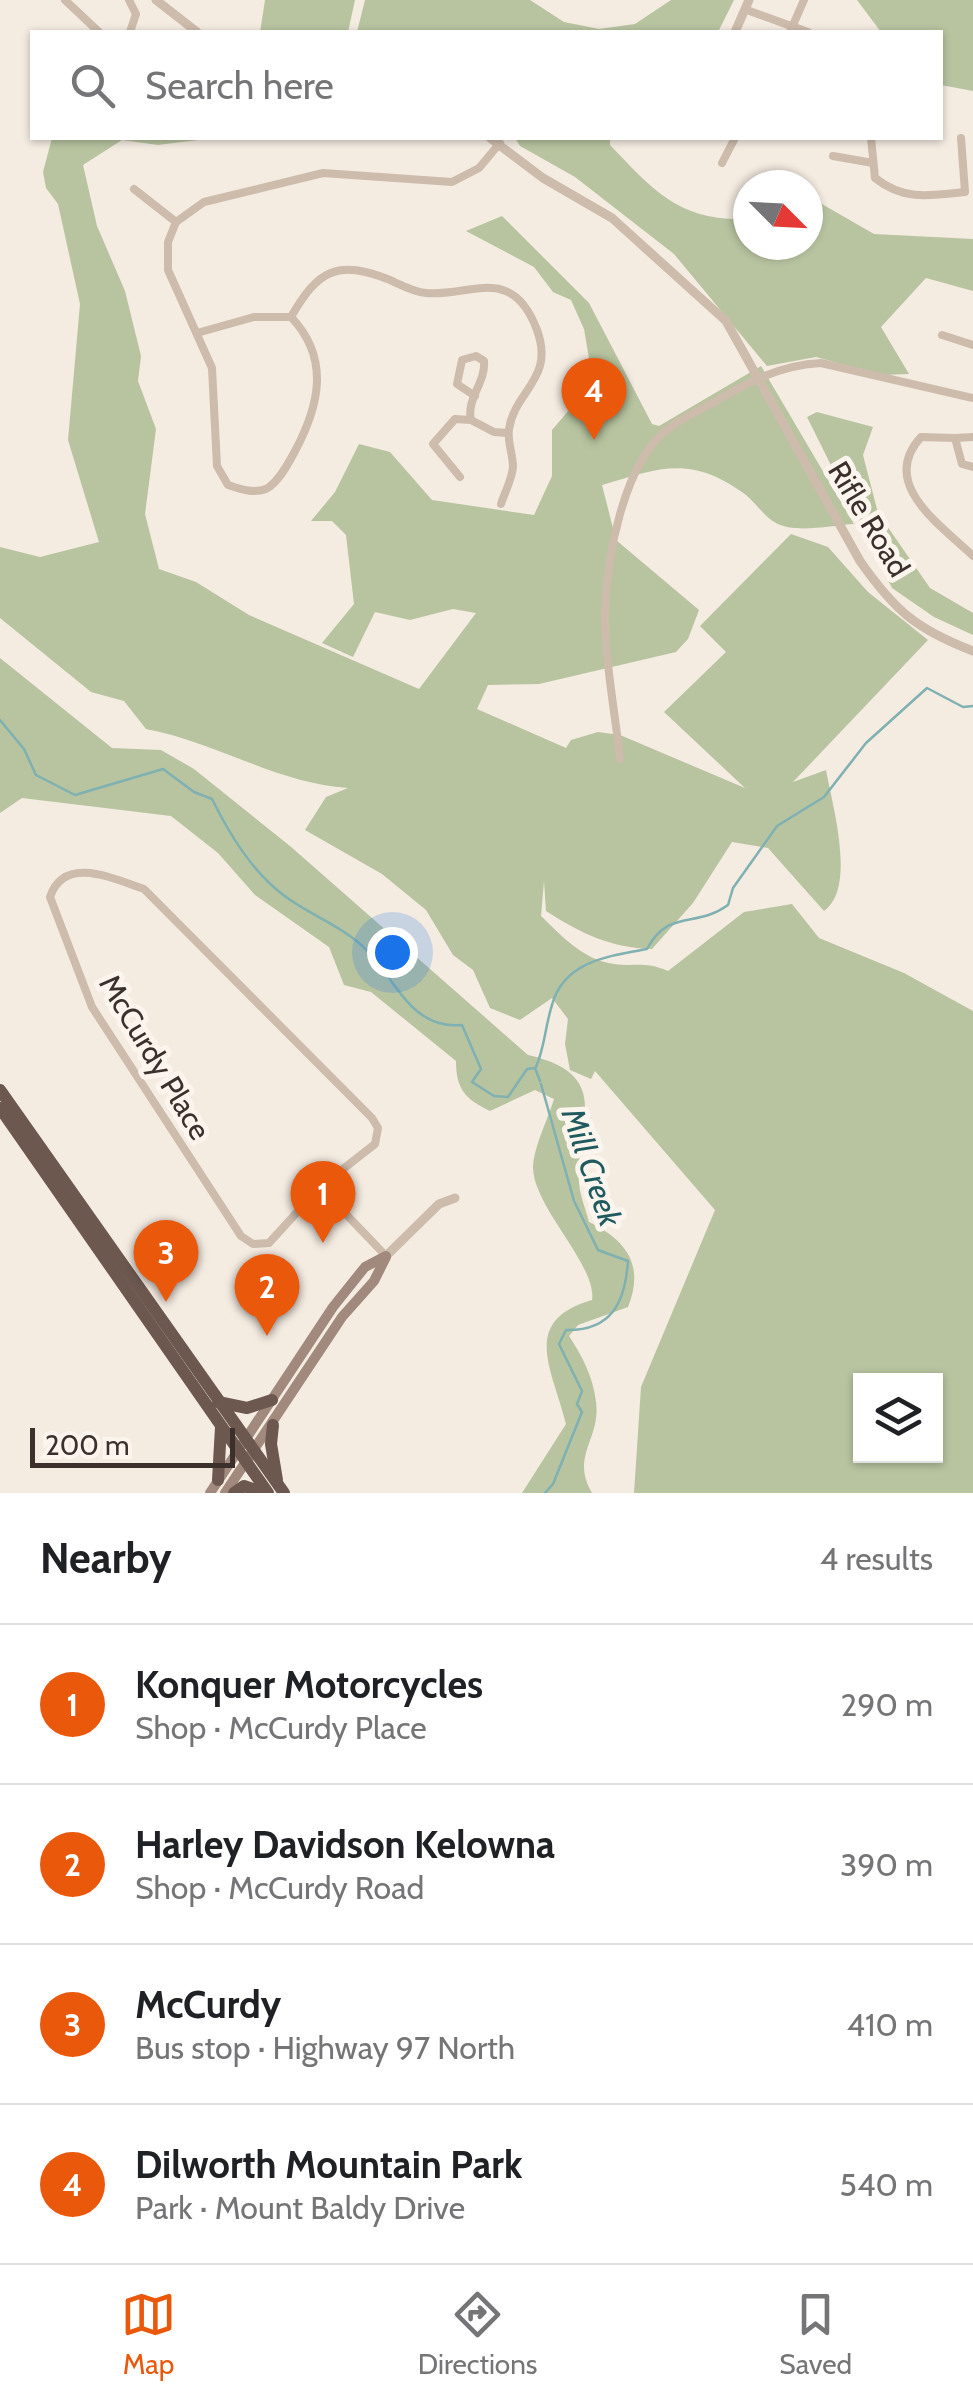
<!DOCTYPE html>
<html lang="en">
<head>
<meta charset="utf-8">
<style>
	body { margin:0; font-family:Cabin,sans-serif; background:#f6f6f6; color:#202124 }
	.controls { position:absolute; right:30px; bottom:30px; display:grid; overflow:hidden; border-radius:0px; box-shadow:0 2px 8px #0004 }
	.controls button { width:90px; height:90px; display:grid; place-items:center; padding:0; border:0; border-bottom:2px solid #e0e0e0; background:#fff; color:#202124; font:50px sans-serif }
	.compass { position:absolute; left:733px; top:170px; width:90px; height:90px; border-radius:50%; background:#fff; box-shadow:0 2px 8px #0004; rotate:114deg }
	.scale { position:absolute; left:30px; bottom:25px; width:205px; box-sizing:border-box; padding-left:10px; border:5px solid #3b302b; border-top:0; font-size:28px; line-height:35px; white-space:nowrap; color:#3b302b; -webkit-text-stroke:8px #fbf5ee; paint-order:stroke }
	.you { position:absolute; left:392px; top:952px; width:35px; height:35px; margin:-25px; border:8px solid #fff; border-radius:50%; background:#1a73e8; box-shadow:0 0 0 15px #1a73e833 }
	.badge { display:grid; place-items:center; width:65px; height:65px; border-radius:50%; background:#ea580c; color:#fff; font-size:32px; font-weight:700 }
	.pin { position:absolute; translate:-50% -82px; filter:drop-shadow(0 2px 5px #0008) }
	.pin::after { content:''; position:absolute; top:52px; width:35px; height:30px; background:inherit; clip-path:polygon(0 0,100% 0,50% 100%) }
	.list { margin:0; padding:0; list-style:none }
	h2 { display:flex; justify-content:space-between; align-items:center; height:130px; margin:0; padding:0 40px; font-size:42px }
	h2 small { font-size:32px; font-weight:400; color:#757577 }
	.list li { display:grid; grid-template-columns:65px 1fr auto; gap:30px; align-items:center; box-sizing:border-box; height:160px; padding:0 40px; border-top:2px solid #e0e0e0 }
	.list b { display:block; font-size:38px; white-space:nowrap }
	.list p { margin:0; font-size:32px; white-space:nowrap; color:#757577 }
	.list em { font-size:32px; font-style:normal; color:#757577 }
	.icon { flex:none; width:55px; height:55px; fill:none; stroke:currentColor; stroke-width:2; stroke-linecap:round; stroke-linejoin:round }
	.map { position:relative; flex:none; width:973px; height:1493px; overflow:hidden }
	.search { position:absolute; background:#fff; box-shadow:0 2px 8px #0004; left:30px; right:30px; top:30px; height:110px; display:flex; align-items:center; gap:25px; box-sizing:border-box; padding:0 35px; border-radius:0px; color:#757577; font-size:38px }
	.sheet { height:770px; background:#fff }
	nav { display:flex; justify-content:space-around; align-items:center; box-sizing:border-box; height:140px; border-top:2px solid #e0e0e0; background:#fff; font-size:28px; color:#757577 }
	nav a { display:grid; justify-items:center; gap:5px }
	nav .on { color:#ea580c }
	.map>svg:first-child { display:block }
	.green { fill:#b8c4a0; fill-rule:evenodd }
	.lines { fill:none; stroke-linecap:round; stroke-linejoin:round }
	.stream { stroke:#7fb0b2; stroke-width:2.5 }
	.minor { stroke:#cdbbac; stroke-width:8 }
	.tertiary { stroke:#cdbbac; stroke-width:9 }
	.secondary { stroke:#a18a7d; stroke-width:10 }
	.trunk { stroke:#6c584f; stroke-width:12 }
	.labels { text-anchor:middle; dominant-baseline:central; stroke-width:10; stroke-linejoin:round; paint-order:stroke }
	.street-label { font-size:30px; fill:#3b302b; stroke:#fbf5ee }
	.water-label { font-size:32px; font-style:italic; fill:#1f5a5e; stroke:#fbf5ee }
</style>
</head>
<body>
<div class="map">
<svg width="973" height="1493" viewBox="0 0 973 1493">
	<rect width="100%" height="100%" fill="#f4ebe1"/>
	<g class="green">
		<path d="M265 0H355L348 32H260Z"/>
		<path d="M365 0H530L564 22 599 29 635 24 671 0H734L718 32H357Z"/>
		<path d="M857 0H973V91L941 85 940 32H881Z"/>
		<path d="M52 138H214L158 145 122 140 83 165 97 226 125 291 141 356 138 381 156 429 145 514 159 569 196 582 249 615 419 689 476 613 453 609 410 620 375 612 353 657 322 643 354 604 346 535 332 521H311L335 492 359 444 390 452 432 500 534 515 552 476V430L593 382 584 329 571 300 553 292 534 267 466 231 502 216 589 303 652 424 659 426 761 366 854 524C832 525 796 534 776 523 763 516 754 500 742 492 689 455 659 468 602 485L616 540 699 610 688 639 676 652 539 684 488 685 477 709 566 748 571 740 598 732 620 735 745 788 664 712 726 652 700 626 791 534 828 547 868 592 928 640 793 782 826 770C832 804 857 888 824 911L768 848 732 842 693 903 652 949C611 948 580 933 546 911L544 881 541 916C562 936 583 960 614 964 636 967 644 961 668 971L744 912 792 904 819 938 904 973 973 1011V1493H634L641 1387 715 1210 595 1071 591 1079 570 1070 565 1044 568 1019 552 998 520 1020 490 1008 473 970 453 955 426 910 382 874 305 830 326 797 348 788C276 783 216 742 146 729L124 701 91 692 0 618V547L40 557 99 542 68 440 80 304 58 204 46 188 43 172ZM860 1380H936V1456H860Z"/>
		<path d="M515 138H610V145C654 191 680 222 748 219V245H808V196L874 234 973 239V291L926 278 881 327 909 374 882 375 816 357 767 366 674 254 575 177 520 146Z"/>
		<path d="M817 412 873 427 863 455 878 513 930 588 973 613V635L934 617 892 588 807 417Z"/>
		<path d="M0 658 112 748 161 750 194 769 290 846 528 1055C616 1075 575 1125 579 1183 580 1196 586 1210 589 1222 626 1240 645 1265 628 1307L578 1325 569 1336C582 1356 593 1376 596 1402 601 1439 570 1456 592 1493H522L566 1424C552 1368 520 1321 592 1300 597 1265 533 1207 533 1167 534 1146 548 1119 554 1099L535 1090 490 1111C465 1099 456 1089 456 1061L371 992 344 985 329 947 255 895 218 853 171 816 22 798 0 813Z"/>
	</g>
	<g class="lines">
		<g class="stream">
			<path d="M0 720 24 749 36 775 75 795 163 769 194 792 212 799C230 835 252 872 286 897 309 914 337 924 359 943 394 972 407 1030 462 1025L481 1069 472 1082 494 1096 508 1097 527 1069 535 1068 540 1081"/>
			<path d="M536 1067C545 1046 545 1027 552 1005 564 961 609 956 647 949 669 908 695 929 728 905L733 888 777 826 824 797 866 743 927 688 963 707 973 706"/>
			<path d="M541 1084 574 1201 598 1250 628 1261C625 1302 612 1331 566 1330L559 1344 582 1391 577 1404 582 1412 553 1484 545 1493"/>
		</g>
		<g class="minor">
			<path d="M65 0 99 32"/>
			<path d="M129 0 136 14 130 32"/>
			<path d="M747 10 808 32"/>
			<path d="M790 32 804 0"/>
			<path d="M871 138 875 178C904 201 930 196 965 192L961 138"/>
			<path d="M833 156 873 163"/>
			<path d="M722 163 735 138"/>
			<path d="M134 189 176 222"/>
			<path d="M291 317C318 270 337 259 390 280 401 285 414 292 426 293 470 297 512 263 537 330 555 379 515 390 509 429 507 441 513 454 513 467 512 479 505 492 501 504"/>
			<path d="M197 333 254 317H291C331 359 319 407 294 453 288 464 278 483 266 489 253 494 240 489 228 485L217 466 212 368 168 270V242L176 222 204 202 323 173 452 182 479 168 500 143"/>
			<path d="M942 335 973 345"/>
			<path d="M475 396 457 384 462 360 476 356 484 361C486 382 466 399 471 420L494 432 508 433"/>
			<path d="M973 437 955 438 962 464 973 467"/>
			<path d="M955 438 921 437C878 484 941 525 973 556"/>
			<path d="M460 477 433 444 455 419 471 420"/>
			<path d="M620 759C615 712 605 661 605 614 606 560 623 463 668 429 682 418 699 411 714 402 749 382 780 365 821 363L973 398"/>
			<path d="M320 1187 269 1243 253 1244 241 1236 92 1007 50 897C64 855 112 878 144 889L372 1118 378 1128 375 1144 320 1187 386 1256"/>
		</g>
		<g class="tertiary">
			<path d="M156 0 197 32"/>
			<path d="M735 32 749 0"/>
			<path d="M490 138 543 178 612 218 726 321 860 561C895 611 916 629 973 651"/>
			<path d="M386 1256 439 1204 455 1198"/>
		</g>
		<g class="secondary">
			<path d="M210 1493 333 1307 365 1267 386 1256"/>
			<path d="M225 1493 342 1317 374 1281 386 1257"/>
		</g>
		<g class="trunk">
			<path d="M0 1090 284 1493"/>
			<path d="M0 1108 268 1493"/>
			<path d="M218 1402 247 1408 272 1400"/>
			<path d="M273 1425 271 1444 277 1480"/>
			<path d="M218 1480 221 1427"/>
			<path d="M234 1493 244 1486 265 1493"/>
		</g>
	</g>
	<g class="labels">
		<g class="street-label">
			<text transform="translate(869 519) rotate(59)">Rifle Road</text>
			<text transform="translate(155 1057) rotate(59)">McCurdy Place</text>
		</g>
		<g class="water-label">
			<text transform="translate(592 1167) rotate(71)">Mill Creek</text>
		</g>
	</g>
</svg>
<div class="controls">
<button><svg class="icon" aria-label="layers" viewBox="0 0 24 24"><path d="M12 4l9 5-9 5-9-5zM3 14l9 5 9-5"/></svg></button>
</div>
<svg class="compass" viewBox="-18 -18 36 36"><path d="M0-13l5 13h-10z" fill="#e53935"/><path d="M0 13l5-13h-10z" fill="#757577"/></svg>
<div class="scale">200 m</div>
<div class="you"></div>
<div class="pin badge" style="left:323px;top:1243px">1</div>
<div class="pin badge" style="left:267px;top:1336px">2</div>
<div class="pin badge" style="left:166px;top:1302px">3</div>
<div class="pin badge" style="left:594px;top:440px">4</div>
<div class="search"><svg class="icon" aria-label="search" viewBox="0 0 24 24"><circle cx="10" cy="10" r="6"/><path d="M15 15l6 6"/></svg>Search here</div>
</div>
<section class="sheet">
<h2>Nearby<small>4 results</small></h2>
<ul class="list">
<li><span class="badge">1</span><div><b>Konquer Motorcycles</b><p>Shop · McCurdy Place</p></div><em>290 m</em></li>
<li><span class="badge">2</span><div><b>Harley Davidson Kelowna</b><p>Shop · McCurdy Road</p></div><em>390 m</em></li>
<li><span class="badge">3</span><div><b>McCurdy</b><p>Bus stop · Highway 97 North</p></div><em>410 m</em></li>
<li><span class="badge">4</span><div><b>Dilworth Mountain Park</b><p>Park · Mount Baldy Drive</p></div><em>540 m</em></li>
</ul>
</section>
<nav>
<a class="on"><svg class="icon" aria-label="map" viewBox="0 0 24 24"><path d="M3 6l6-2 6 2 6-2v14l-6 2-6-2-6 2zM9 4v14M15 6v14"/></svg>Map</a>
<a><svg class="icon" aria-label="directions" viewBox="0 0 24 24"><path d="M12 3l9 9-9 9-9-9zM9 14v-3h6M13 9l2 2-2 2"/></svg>Directions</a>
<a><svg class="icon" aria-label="saved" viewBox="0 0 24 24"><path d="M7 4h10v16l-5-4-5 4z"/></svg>Saved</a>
</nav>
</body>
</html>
